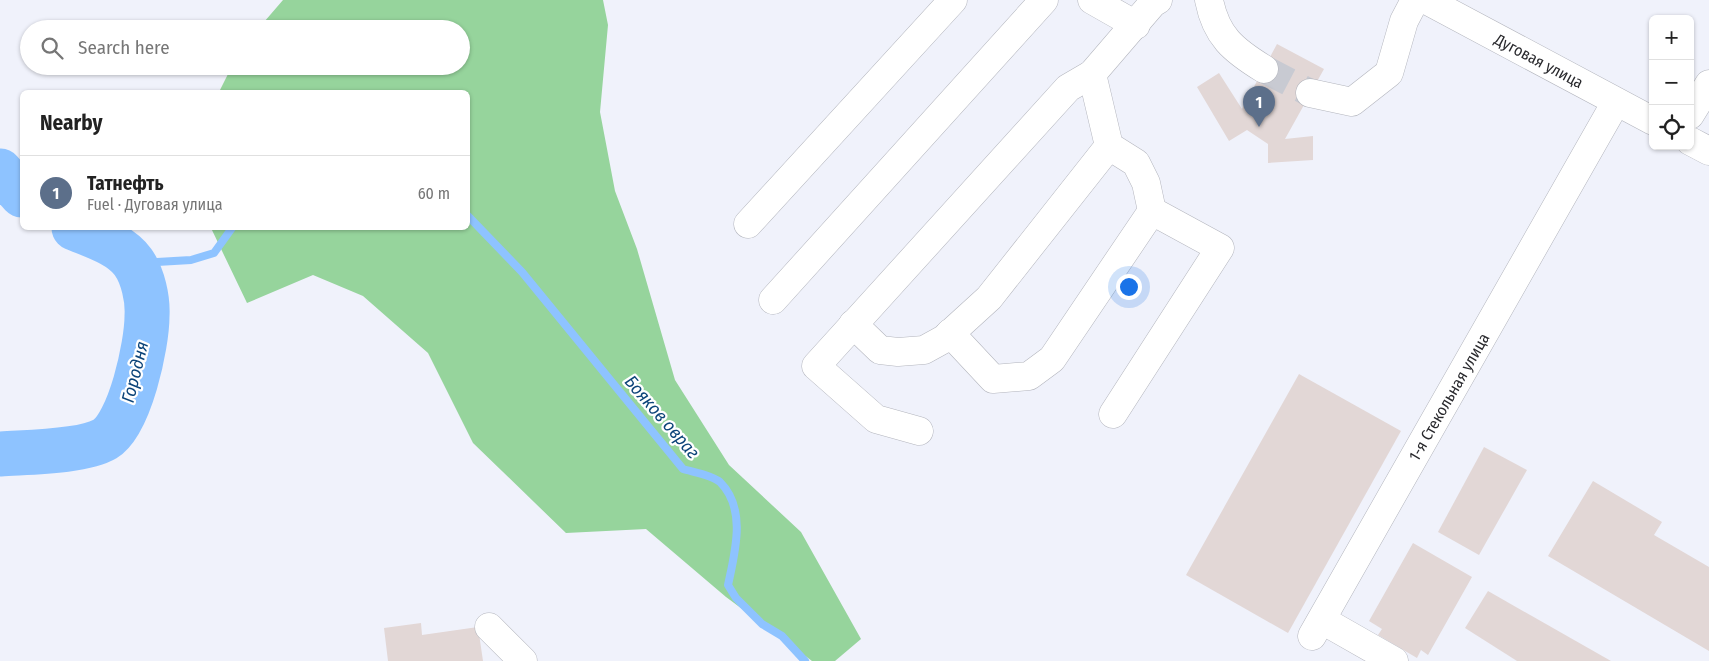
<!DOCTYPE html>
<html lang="en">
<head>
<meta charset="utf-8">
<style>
	body { margin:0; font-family:"Fira Sans Condensed",sans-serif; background:#f2f2f2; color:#222 }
	.controls { position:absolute; right:15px; top:15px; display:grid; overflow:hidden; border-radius:8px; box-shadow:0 1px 4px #0004 }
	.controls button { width:45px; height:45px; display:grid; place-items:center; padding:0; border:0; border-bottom:1px solid #e0e0e0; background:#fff; color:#222; font:25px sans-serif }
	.you { position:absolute; left:1128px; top:286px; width:18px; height:18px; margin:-12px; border:4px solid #fff; border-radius:50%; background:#1a73e8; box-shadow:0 0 0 8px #1a73e833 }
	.badge { display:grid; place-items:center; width:32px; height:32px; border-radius:50%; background:#1a73e8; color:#fff; font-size:16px; font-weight:700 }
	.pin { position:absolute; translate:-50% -41px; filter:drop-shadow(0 1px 2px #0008) }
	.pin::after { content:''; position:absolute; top:26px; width:18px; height:15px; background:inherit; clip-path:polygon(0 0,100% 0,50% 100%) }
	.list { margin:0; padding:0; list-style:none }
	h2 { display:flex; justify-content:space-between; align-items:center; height:65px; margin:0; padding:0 20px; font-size:21px }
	h2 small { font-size:16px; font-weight:400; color:#767676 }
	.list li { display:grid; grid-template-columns:32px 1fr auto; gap:15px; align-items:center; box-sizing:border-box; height:75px; padding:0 20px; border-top:1px solid #e0e0e0 }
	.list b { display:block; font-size:19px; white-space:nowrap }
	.list p { margin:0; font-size:16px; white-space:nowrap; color:#767676 }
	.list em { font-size:16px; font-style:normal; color:#767676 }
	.icon { flex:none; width:28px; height:28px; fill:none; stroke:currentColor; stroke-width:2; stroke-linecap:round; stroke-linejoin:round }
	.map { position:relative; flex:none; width:1709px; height:661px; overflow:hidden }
	.search { position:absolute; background:#fff; box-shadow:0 1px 4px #0004; left:20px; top:20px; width:450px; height:55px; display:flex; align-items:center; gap:12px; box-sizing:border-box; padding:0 18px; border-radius:28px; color:#767676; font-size:19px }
	.panel { position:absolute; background:#fff; box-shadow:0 1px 4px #0004; left:20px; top:90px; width:450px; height:140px; border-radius:8px }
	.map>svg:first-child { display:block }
	.green { fill:#96d49c }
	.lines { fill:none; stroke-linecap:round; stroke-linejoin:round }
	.stream { stroke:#8ec3ff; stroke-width:8 }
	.river { stroke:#8ec3ff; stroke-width:45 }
	.building { fill:#e2d7d6 }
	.minor-tunnel { stroke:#c8cad2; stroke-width:28; stroke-dasharray:28 14; stroke-linecap:butt }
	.minor-casing { stroke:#b3b5bd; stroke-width:29 }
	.minor { stroke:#fff; stroke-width:28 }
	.labels { text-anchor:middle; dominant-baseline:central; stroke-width:4.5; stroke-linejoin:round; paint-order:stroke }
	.street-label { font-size:16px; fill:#29292d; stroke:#fff }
	.water-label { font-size:18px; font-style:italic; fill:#0c4479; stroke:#fff }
</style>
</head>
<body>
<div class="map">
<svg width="1709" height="661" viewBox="0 0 1709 661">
	<rect width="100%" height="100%" fill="#f0f2fb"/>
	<path class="green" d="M283 0H603L608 25 600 112 615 191 637 249 675 380 729 465 801 532 861 639 835 661H812L726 597 646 529 566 533 473 443 428 353 363 296 313 275 247 303 211 228H468V92H219L232 66H461V29H258Z"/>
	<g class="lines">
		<g class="stream">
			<path d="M468 216 522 272 683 469C693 472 712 475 720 482 747 509 735 552 728 585L736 598 762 624 782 636 805 661"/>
			<path d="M137 271 157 262 191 260 214 253 232 228"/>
		</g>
		<g class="river">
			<path d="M0 171 22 195"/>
			<path d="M0 454C27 452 83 452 105 439 130 424 147 345 147 316 148 299 143 276 133 262 120 244 93 236 74 228"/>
		</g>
	</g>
	<g class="building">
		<path d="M1277 44 1324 69 1285 139 1313 136V160L1268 163V144L1247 130 1229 141 1197 87 1219 73 1242 109Z"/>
		<path d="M1299 374 1401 431 1288 633 1186 575Z"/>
		<path d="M1484 447 1527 470 1479 555 1438 532Z"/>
		<path d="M1593 481 1662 522 1654 535 1709 567V651L1548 556Z"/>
		<path d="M1413 543 1472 577 1428 655 1421 650 1417 658 1378 635 1382 629 1369 621Z"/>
		<path d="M1488 591 1611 661H1517L1465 628Z"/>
		<path d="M421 623 422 635 478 627 483 661H388L384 628Z"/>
	</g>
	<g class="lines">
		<path class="minor-tunnel" d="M1264 69 1310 93"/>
		<defs>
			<g id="minor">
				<path d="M1092 0 1136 25"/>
				<path d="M1209 0C1216 36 1233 50 1264 69"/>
				<path d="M1426 0 1653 121"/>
				<path d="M1310 93 1352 102 1389 73 1404 21 1415 0"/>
				<path d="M1690 115 1709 84"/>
				<path d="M1690 141 1709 151"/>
				<path d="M748 224 953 0"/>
				<path d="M773 300 1044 0"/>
				<path d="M853 324 880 350 898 352 924 350 944 339 989 298 1109 146"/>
				<path d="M950 333 993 379 1029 376 1052 359 1152 211 1146 183 1136 163 1109 146 1092 74"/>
				<path d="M1113 414 1220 248 1152 211"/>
				<path d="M919 431 876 419 816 366 1068 88 1092 74 1153 3 1158 0"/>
				<path d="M1322 620 1394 661"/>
				<path d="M489 627 523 661"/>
				<path d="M1312 636 1616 102"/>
			</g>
		</defs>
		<use href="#minor" class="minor-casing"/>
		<use href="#minor" class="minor"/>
	</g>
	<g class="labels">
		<g class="street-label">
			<text transform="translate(1539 61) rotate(28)">Дуговая улица</text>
			<text transform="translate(1449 397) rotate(-60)">1-я Стекольная улица</text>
		</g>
		<g class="water-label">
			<text transform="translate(135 372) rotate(-76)">Городня</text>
			<text transform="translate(662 417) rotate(49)">Бояков овраг</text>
		</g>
	</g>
</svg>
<div class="controls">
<button>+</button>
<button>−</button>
<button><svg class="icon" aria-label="locate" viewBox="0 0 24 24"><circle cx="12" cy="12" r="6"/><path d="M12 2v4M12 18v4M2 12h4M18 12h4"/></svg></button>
</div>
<div class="you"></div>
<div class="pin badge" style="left:1259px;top:127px;background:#5c6f8a">1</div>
<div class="search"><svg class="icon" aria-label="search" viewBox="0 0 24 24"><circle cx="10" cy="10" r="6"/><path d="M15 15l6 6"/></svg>Search here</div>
<section class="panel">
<h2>Nearby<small></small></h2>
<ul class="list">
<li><span class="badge" style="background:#5c6f8a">1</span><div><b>Татнефть</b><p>Fuel · Дуговая улица</p></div><em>60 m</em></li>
</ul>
</section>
</div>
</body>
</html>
